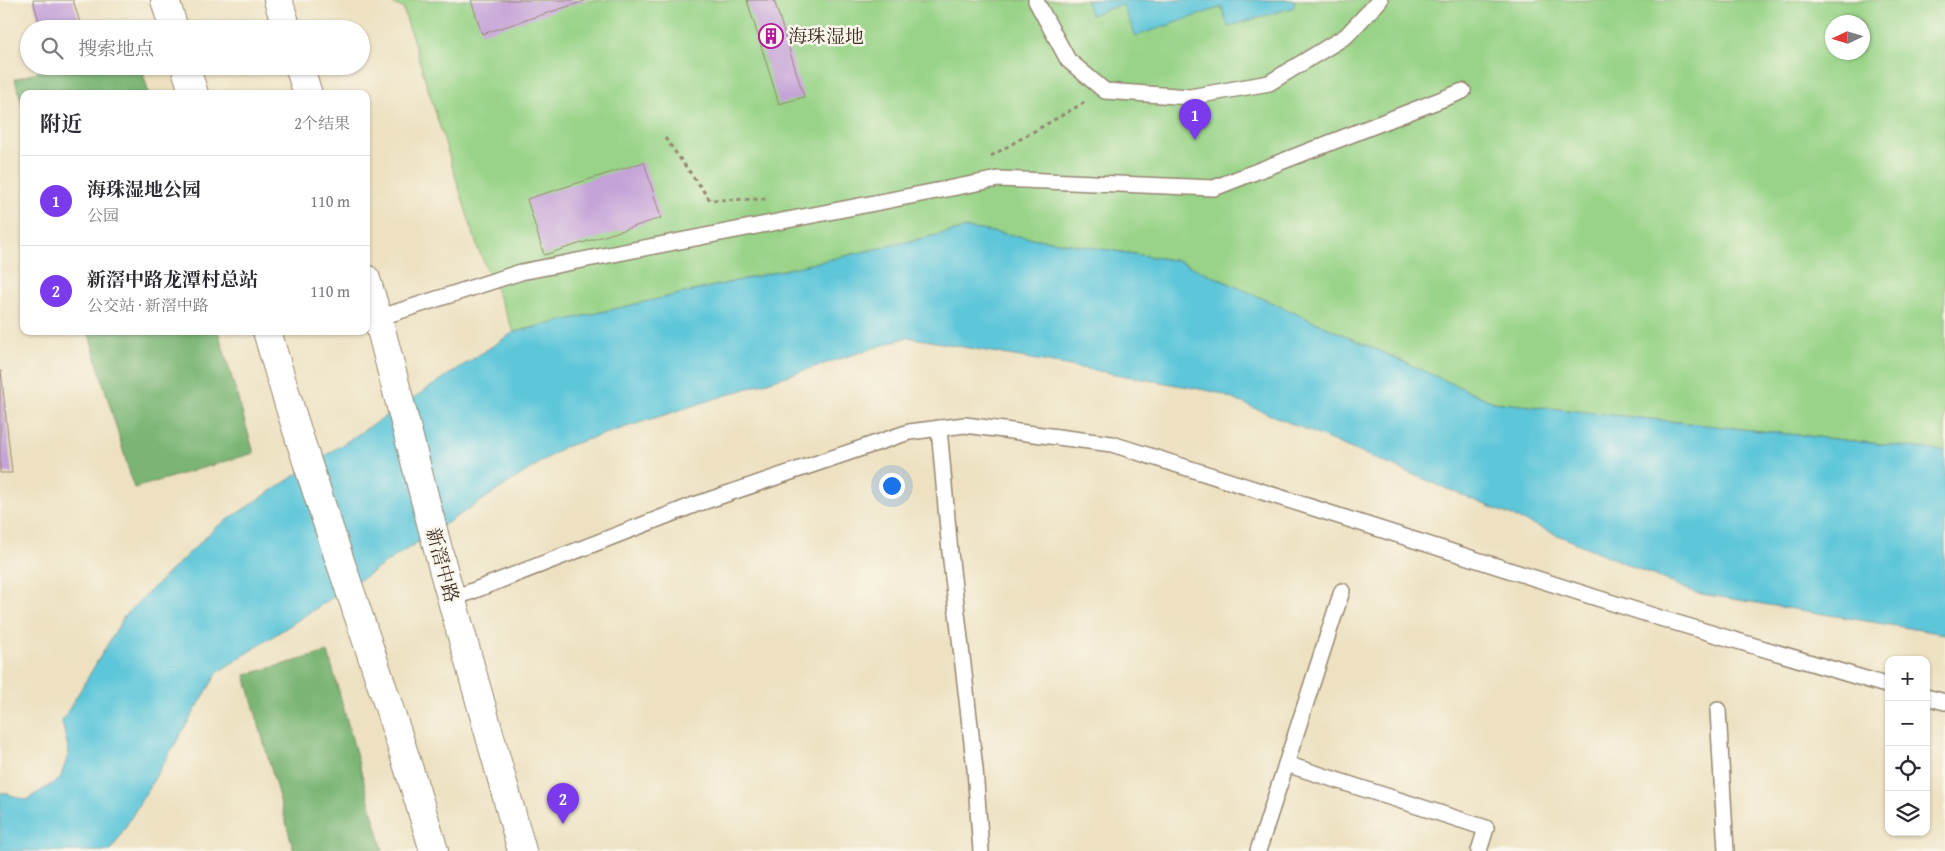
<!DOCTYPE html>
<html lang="zh">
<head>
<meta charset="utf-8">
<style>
	body { margin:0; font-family:"Gentium Book Plus","Noto Serif SC",serif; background:#f2f2f3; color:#2b2b33 }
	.controls { position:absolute; right:15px; bottom:15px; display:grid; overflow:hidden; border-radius:10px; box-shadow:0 1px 4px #0004 }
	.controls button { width:45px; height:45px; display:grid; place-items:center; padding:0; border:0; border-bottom:1px solid #e1e1e2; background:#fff; color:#2b2b33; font:25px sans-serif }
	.compass { position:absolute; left:1825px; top:15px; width:45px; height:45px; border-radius:50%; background:#fff; box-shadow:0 1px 4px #0004; rotate:266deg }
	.you { position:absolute; left:891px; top:485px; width:18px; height:18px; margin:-12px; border:4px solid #fff; border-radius:50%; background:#1a73e8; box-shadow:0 0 0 8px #1a73e833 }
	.badge { display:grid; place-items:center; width:32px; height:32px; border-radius:50%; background:#7c3aed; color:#fff; font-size:16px; font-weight:700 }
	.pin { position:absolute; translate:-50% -41px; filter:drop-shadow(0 1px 2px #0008) }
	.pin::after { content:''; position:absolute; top:26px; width:18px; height:15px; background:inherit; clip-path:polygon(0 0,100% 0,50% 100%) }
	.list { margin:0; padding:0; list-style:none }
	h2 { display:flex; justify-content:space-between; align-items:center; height:65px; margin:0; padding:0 20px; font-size:21px }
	h2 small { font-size:16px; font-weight:400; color:#7c7c81 }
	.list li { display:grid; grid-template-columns:32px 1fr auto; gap:15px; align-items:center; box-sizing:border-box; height:90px; padding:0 20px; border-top:1px solid #e1e1e2 }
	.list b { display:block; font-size:19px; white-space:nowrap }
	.list p { margin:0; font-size:16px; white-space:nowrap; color:#7c7c81 }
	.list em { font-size:16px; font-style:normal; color:#7c7c81 }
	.icon { flex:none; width:28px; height:28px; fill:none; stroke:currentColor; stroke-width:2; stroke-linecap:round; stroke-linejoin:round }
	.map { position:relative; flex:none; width:1945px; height:851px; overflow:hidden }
	.search { position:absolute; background:#fff; box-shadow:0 1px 4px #0004; left:20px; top:20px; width:350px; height:55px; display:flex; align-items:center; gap:12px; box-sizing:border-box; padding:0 18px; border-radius:28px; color:#7c7c81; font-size:19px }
	.panel { position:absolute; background:#fff; box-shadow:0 1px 4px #0004; left:20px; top:90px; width:350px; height:245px; border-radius:10px }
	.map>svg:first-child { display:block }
	.green { fill:#98d387; stroke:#6a7e52; fill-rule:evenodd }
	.forest { fill:#7ab574; stroke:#5a7049 }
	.water { fill:#5dc6d9; stroke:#4c787c }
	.building { fill:#c5a2d7 }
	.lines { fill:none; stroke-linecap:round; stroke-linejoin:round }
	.service-casing { stroke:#948670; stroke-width:18 }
	.trunk-casing { stroke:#948670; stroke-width:30 }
	.path { stroke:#948670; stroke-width:3; stroke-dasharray:4 4; stroke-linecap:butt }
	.service { stroke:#fff; stroke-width:15 }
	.trunk { stroke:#fff; stroke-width:28 }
	.labels { text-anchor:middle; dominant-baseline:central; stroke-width:5; stroke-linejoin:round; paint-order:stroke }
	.poi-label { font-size:19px; fill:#3b2a1e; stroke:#fbf7ec; text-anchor:start }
	.street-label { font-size:19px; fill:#3b2a1e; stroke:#fbf7ec }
</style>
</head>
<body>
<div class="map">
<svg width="1945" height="851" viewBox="0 0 1945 851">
	<rect width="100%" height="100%" fill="#fbf7ec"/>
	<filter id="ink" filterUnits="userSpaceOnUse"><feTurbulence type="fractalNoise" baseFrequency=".02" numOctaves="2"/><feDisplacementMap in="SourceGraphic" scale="10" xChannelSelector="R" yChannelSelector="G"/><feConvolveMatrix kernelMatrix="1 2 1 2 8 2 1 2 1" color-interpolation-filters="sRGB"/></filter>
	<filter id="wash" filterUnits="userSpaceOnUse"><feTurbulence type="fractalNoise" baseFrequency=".0096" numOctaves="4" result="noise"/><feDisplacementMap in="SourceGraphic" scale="20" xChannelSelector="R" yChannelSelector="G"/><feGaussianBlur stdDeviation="1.12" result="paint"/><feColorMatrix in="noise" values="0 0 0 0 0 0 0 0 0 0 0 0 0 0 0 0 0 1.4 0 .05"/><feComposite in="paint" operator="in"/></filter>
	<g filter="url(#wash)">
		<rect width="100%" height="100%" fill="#ede1c1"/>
		<path class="green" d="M384 0H1945V451L1493 402 1179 261 967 228 514 332 477 246 403 8ZM1832 22H1862V52H1832Z"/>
		<g class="forest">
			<path d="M58 66H141L149 94H24V110L15 79Z"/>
			<path d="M88 331H218L254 453 134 488Z"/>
			<path d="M328 652 383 851H294L245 675Z"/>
		</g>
		<g class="water">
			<path d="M1093 0H1295L1294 7 1228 27 1222 7 1136 36 1122 4 1091 15 1086 2Z"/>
			<path d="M967 228 1179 261 1493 402 1945 451V634L1696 593 1216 392 908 337 564 447 218 672 111 851H0V795L2 792 26 800 60 779 69 753 62 721 125 615 215 528 514 332Z"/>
		</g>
		<g id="blocks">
			<g class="building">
				<path d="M33 0H73L82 29H41Z"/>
				<path d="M471 0H588L482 34Z"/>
				<path d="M747 0H774L804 97 779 104Z"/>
				<path d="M644 162 661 218 544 255 527 199Z"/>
				<path d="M0 371H1L12 473H0Z"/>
			</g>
		</g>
	</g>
	<g filter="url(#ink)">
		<use href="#blocks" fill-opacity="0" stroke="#948670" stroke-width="1"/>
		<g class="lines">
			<defs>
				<g id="service">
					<path d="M1036 1 1068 60 1105 91 1190 97 1269 83 1346 36 1380 0"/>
					<path d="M378 318 521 272 998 179 1214 188 1463 91"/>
					<path d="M939 428 950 552 975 769 981 851"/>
					<path d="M452 599 694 505 909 432 965 425 1112 444 1660 618 1889 686"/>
					<path d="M1926 697 1945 702"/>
					<path d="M1718 710 1726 851"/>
					<path d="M1286 764 1486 828 1479 851"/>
					<path d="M1258 851 1342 591"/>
				</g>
				<g id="trunk">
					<path d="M165 0 174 29"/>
					<path d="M278 0 287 29"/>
					<path d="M185 66 194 94"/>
					<path d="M299 66 308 94"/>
					<path d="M366 279 378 318 442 565 522 851"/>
					<path d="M267 331C317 506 383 676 434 851"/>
				</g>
			</defs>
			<use href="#service" class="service-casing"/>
			<use href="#trunk" class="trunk-casing"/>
			<g class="path">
				<path d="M665 138 710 200 768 199"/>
				<path d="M991 156 1085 102"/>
			</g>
			<use href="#service" class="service"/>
			<use href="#trunk" class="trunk"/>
		</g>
	</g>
	<defs>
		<symbol id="building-ring" viewBox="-11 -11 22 22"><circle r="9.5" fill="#fbf7ec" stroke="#b5179e" stroke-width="1.5"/><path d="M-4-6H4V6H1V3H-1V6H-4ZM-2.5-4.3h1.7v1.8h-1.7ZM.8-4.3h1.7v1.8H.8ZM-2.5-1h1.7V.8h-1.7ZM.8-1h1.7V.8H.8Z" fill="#b5179e"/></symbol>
	</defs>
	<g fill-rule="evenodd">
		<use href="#building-ring" x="757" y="22" width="28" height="28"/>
	</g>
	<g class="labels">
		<g class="poi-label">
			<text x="788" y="36">海珠湿地</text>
		</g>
		<g class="street-label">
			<text transform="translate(443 565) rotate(75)">新滘中路</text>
		</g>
	</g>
</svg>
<div class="controls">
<button>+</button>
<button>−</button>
<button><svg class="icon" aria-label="locate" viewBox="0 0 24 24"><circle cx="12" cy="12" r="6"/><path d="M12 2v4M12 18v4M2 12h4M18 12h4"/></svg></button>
<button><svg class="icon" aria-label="layers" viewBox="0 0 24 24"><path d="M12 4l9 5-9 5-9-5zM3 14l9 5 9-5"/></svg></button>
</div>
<svg class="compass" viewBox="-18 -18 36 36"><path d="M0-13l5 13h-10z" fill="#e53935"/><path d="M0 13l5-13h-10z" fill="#7c7c81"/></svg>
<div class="you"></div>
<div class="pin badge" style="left:1195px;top:140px">1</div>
<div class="pin badge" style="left:563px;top:824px">2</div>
<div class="search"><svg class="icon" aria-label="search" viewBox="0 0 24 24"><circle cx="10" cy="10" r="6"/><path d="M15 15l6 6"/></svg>搜索地点</div>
<section class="panel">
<h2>附近<small>2个结果</small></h2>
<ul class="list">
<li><span class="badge">1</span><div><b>海珠湿地公园</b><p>公园</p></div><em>110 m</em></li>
<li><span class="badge">2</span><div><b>新滘中路龙潭村总站</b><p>公交站 · 新滘中路</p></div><em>110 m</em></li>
</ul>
</section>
</div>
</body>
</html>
